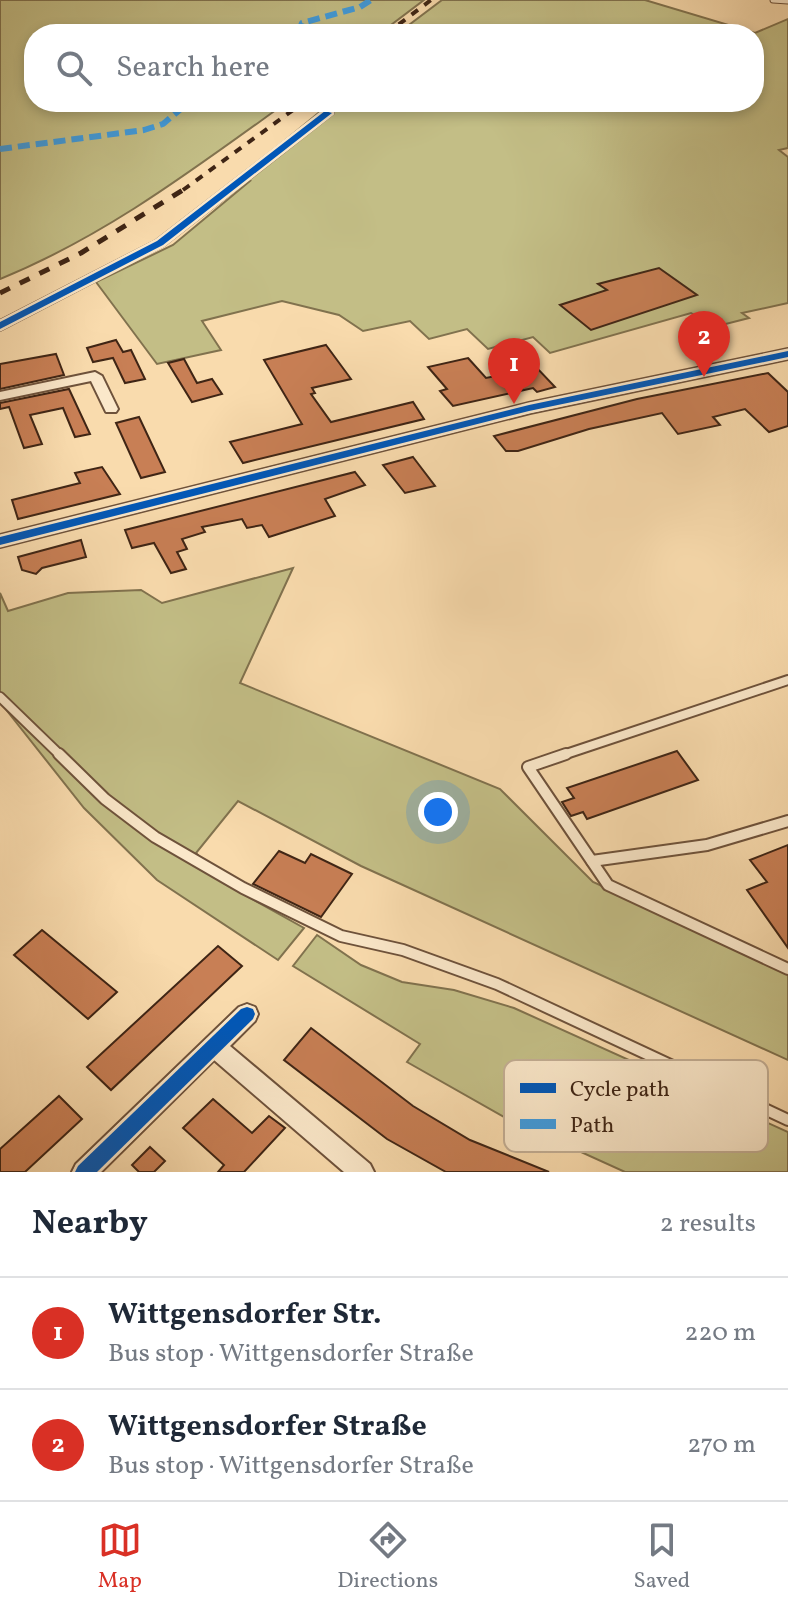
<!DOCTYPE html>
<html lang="en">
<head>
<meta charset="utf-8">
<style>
	body { margin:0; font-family:Vollkorn,serif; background:#f2f2f3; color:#1f2937 }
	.you { position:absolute; left:438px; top:812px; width:28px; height:28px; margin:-20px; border:6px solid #fff; border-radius:50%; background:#1a73e8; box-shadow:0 0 0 12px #1a73e833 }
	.badge { display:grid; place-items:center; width:52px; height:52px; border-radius:50%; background:#d93025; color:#fff; font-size:26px; font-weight:700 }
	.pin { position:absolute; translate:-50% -66px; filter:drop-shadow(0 2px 4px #0008) }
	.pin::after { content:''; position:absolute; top:42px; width:28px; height:24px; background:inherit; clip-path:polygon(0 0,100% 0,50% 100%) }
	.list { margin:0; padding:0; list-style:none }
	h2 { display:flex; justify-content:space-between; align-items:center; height:104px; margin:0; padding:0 32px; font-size:34px }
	h2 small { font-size:26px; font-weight:400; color:#747a83 }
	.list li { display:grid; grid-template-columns:52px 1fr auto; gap:24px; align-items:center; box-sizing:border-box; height:112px; padding:0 32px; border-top:2px solid #e0e1e3 }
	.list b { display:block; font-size:30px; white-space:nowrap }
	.list p { margin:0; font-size:26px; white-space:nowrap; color:#747a83 }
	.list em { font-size:26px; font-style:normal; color:#747a83 }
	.icon { flex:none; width:44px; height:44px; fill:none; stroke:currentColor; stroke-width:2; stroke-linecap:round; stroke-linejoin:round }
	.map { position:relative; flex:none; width:788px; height:1172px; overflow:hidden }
	.search { position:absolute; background:#fff; box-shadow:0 4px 12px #0003; left:24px; right:24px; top:24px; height:88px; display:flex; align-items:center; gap:20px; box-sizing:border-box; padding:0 28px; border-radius:32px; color:#747a83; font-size:30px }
	.sheet { height:328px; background:#fff }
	nav { display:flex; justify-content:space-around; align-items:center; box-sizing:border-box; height:112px; border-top:2px solid #e0e1e3; background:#fff; font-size:22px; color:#747a83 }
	nav a { display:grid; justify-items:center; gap:4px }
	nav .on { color:#d93025 }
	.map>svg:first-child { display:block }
	.green { fill:#c3be86; stroke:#81724e; stroke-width:2 }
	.building { fill:#c87f55; stroke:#3f2515; stroke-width:2 }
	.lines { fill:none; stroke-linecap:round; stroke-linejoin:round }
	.service-far2-casing { stroke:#6e523b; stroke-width:7 }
	.service-far1-casing { stroke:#6e523b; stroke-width:12 }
	.service-casing { stroke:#6e523b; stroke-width:14 }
	.minor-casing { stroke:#6e523b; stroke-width:4 }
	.tertiary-casing { stroke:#6e523b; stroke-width:4 }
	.service-far2 { stroke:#fbe8ca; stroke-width:5 }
	.service-far1 { stroke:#fbe8ca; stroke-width:8 }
	.service { stroke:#fbe8ca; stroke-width:10 }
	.minor { fill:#fbe8ca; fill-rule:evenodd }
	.tertiary { fill:#fbe8ca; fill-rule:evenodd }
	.rail-far1 { stroke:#3f2515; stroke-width:4; stroke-dasharray:8 8; stroke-linecap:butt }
	.rail { stroke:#3f2515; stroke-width:5; stroke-dasharray:11 11; stroke-linecap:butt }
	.quiet { stroke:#3f9cdf; stroke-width:6; stroke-dasharray:12 6; stroke-linecap:butt }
	.cycleway-casing { stroke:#fbe8ca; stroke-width:5 }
	.cycleway { fill:#0057b8; fill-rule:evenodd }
	.key { fill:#fbe8ca; stroke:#c3ae94; stroke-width:2 }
	.key-label { font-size:22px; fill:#3f2515 }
</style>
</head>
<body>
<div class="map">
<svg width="788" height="1172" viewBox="0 0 788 1172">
	<rect width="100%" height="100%" fill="#f9dbad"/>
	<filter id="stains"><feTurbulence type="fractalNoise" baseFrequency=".0025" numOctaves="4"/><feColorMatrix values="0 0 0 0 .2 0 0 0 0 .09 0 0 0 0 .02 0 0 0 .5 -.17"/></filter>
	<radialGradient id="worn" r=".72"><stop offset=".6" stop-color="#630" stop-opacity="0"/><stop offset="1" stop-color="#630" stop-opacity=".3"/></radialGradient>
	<g class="green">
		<path d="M0 0H424L379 34H34V102H287C195 168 106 236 0 279Z"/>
		<path d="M442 0H645L755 33 788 19V148L779 150 788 157V303L742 313 749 318 714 327 691 313 550 353 533 337 488 349 467 329 429 339 410 321 363 331 339 315 282 301 202 321 221 350 157 364 96 282 173 245 250 181 239 178 321 111 365 102H754V34H397Z"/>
		<path d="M293 568 240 683 500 789 593 882 788 972V1060L361 866 238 801 196 853 220 881 304 928 278 960 157 880 84 808 0 702V593L8 611 68 593 141 590 162 603Z"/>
		<path d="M317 935 361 965 402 982 454 990 514 1008 788 1132V1172H625L506 1118 407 1062 420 1044 293 966Z"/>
	</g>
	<g class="building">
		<path d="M659 268 697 295 591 330 560 305 607 290 598 284Z"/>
		<path d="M116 340 123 352 131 350 145 379 125 383 113 358 93 362 87 348Z"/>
		<path d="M326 345 351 379 312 388 315 393 311 394 331 422 413 402 424 419 243 463 230 442 302 424 264 360Z"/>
		<path d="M56 354 64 375 0 389V364Z"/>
		<path d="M468 358 486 378 537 368 555 387 537 392 533 388 453 406 440 391 447 389 428 367Z"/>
		<path d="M184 359 197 383 212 379 222 394 192 402 168 363Z"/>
		<path d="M768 373 788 392V426L769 432 745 409 713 417 720 425 678 434 662 413 589 429 518 451H506L494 436 637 399Z"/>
		<path d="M69 389 90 434 75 437 63 408 30 415 42 444 24 448 9 407 0 409V403Z"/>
		<path d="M139 417 165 472 141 478 116 423Z"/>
		<path d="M413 457 435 486 405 493 383 465Z"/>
		<path d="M102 467 120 494 18 519 12 500 80 483 75 473Z"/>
		<path d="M355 472 365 485 325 499 335 516 269 537 262 525 247 528 242 519 202 527 205 532 182 539 187 549 177 552 186 569 171 573 154 543 132 548 125 530Z"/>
		<path d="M81 540 86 557 42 568 36 574 22 570 18 557Z"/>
		<path d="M677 751 698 780 587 819 583 812 571 816 562 802 574 798 567 788Z"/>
		<path d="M788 845V948L747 890 767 882 750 860Z"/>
		<path d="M279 851 305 863 311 854 352 874 321 917 253 884Z"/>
		<path d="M42 930 117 992 88 1019 14 955Z"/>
		<path d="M218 946 242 966 111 1090 87 1067Z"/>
		<path d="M311 1028 413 1106 470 1140 549 1172H446L387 1139 284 1060Z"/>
		<path d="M59 1096 82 1119 25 1172H0V1149Z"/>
		<path d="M213 1099 252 1133 269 1116 285 1128 244 1172H218L224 1165 183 1128Z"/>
		<path d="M150 1147 165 1161 154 1172H139L132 1165Z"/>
	</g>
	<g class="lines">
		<defs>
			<path id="service-far2" d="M773 0 788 1"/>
			<g id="service-far1">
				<path d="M0 697 61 756"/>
				<path d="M560 756 788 680"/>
			</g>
			<g id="service">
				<path d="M59 754 105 799 155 837 243 888 341 936 403 950 497 984 788 1120"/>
				<path d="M566 754 528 767 608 885 788 969"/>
				<path d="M592 861 707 845 788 821"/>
			</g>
			<g id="minor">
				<path d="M325 111 333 113 164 245 0 330V321L156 241Z"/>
				<path d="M95 372 102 376 118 409 116 412H106L91 381 0 400V392Z"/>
				<path d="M247 1004 255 1007 258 1014 255 1021 230 1046 370 1164 374 1172H344L214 1060 101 1172H72L76 1164 239 1007Z"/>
			</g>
			<path id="tertiary" d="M788 349V359L530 413 0 547V535L529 403Z"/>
		</defs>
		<use href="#service-far2" class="service-far2-casing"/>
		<use href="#service-far1" class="service-far1-casing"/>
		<use href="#service" class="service-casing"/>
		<use href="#minor" class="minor-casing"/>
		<use href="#tertiary" class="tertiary-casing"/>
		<use href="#service-far2" class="service-far2"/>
		<use href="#service-far1" class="service-far1"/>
		<use href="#service" class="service"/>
		<use href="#minor" class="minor"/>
		<use href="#tertiary" class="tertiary"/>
		<g class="rail-far1">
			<path d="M386 34 431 0"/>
			<path d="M183 190 304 102"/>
		</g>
		<path class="rail" d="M0 293 81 253 186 188"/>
		<g class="quiet">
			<path d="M298 34 302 23 360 7 371 0"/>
			<path d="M0 149 144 130 163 124 189 102"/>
		</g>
		<defs>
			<g id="cycleway">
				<path d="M325 111 332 113 163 245 0 329V322L157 241Z"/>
				<path d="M788 351V357L529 411 0 545V537L529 405Z"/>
				<path d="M247 1007 253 1009 255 1014 253 1019 97 1172H75L78 1166 241 1009Z"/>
			</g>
		</defs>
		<use href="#cycleway" class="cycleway-casing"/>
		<use href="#cycleway" class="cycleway"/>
	</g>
	<rect x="504" y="1060" width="264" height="92" rx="12" class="key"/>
	<rect x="520" y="1083" width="36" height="10" fill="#0057b8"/>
	<rect x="520" y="1119" width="36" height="10" fill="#3f9cdf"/>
	<g class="key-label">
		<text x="570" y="1096">Cycle path</text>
		<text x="570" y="1132">Path</text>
	</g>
	<rect width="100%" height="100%" filter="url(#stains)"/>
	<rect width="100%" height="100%" fill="url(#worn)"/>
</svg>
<div class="you"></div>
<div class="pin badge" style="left:514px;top:404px">1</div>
<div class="pin badge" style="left:704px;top:377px">2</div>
<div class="search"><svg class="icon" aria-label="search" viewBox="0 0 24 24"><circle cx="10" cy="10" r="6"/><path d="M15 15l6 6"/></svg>Search here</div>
</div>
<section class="sheet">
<h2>Nearby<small>2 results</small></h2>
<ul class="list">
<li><span class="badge">1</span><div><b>Wittgensdorfer Str.</b><p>Bus stop · Wittgensdorfer Straße</p></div><em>220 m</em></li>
<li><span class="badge">2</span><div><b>Wittgensdorfer Straße</b><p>Bus stop · Wittgensdorfer Straße</p></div><em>270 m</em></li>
</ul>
</section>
<nav>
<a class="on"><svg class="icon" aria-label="map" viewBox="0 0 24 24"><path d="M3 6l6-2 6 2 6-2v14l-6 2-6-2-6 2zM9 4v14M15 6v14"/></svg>Map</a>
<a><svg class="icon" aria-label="directions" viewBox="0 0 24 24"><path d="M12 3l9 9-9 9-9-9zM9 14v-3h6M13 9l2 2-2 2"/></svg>Directions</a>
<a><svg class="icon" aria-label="saved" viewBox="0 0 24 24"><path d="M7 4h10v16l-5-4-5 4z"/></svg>Saved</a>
</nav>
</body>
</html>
